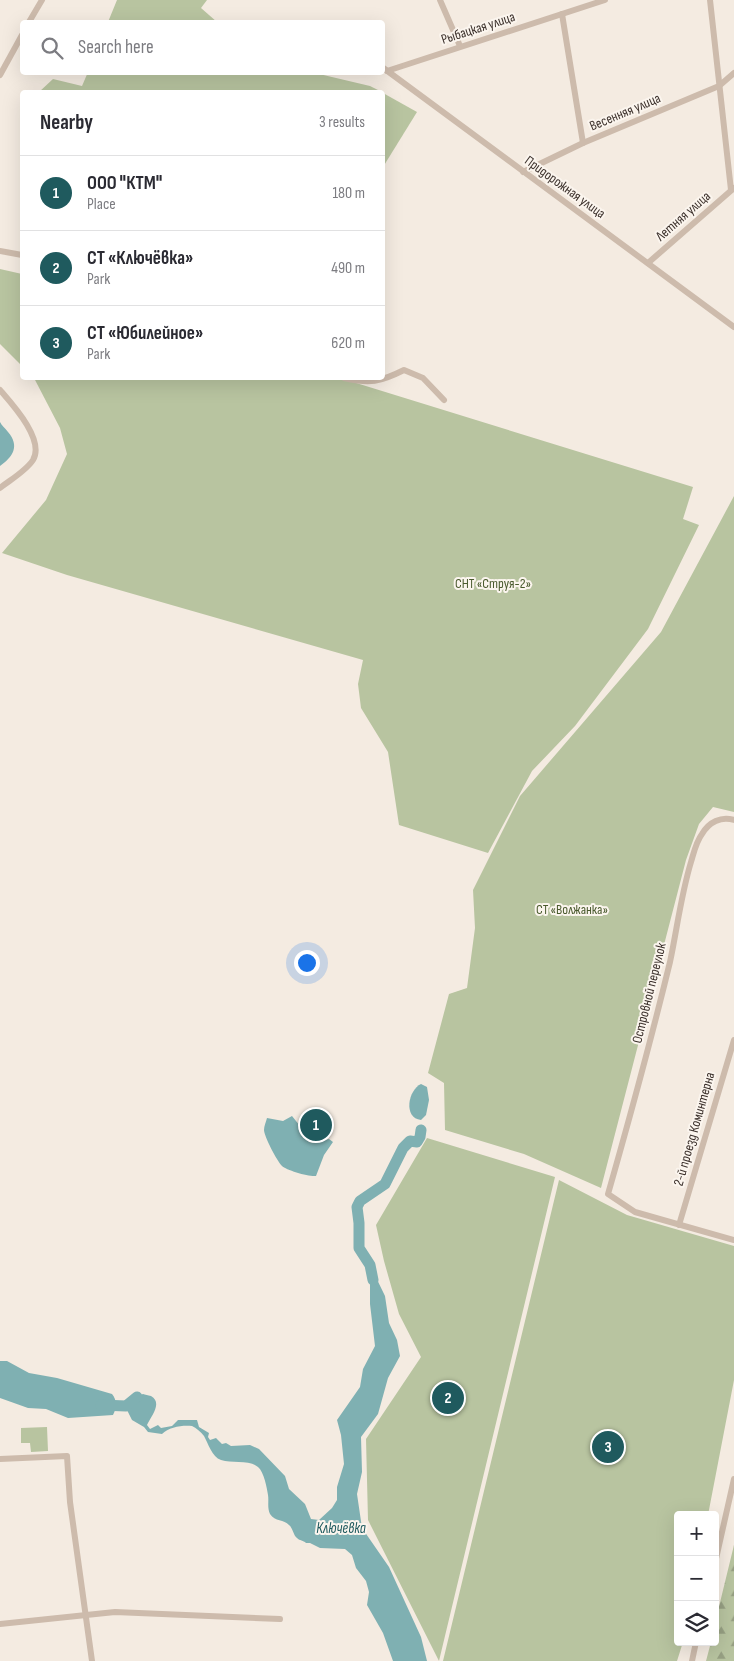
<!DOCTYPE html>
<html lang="en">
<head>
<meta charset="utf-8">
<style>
	body { margin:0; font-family:"Sofia Sans Condensed",sans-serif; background:#f7f7f7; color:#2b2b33 }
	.controls { position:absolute; right:15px; bottom:15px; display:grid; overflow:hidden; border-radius:5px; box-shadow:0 5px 20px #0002 }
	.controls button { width:45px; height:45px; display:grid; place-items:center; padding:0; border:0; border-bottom:1px solid #e1e1e2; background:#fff; color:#2b2b33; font:25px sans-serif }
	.you { position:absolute; left:306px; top:962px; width:18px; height:18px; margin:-12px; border:4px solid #fff; border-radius:50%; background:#1a73e8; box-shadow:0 0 0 8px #1a73e833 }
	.badge { display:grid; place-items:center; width:32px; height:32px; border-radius:50%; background:#1f5a5e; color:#fff; font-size:16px; font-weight:700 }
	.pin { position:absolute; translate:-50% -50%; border:2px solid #fff; box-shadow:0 1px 5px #0006 }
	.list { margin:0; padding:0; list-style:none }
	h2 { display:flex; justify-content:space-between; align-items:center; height:65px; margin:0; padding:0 20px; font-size:21px }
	h2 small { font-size:16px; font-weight:400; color:#7c7c81 }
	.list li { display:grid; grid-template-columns:32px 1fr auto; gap:15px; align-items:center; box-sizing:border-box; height:75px; padding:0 20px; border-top:1px solid #e1e1e2 }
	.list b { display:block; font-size:19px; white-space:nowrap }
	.list p { margin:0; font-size:16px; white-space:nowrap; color:#7c7c81 }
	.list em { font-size:16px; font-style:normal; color:#7c7c81 }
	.icon { flex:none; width:28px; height:28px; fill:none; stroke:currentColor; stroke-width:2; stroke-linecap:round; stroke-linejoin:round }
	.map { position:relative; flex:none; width:734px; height:1661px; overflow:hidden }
	.search { position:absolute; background:#fff; box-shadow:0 5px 20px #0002; left:20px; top:20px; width:365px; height:55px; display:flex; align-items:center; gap:12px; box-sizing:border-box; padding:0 18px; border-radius:5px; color:#7c7c81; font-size:19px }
	.panel { position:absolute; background:#fff; box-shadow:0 5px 20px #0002; left:20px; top:90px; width:365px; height:290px; border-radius:5px }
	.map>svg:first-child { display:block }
	.forest { fill:url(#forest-firs) }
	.green { fill:#b8c4a0 }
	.water { fill:#7fb0b2 }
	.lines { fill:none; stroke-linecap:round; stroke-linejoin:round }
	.river { stroke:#7fb0b2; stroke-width:11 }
	.minor { stroke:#cdbbac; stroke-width:6 }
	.labels { text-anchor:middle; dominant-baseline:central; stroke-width:4; stroke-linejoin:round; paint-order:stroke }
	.street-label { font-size:14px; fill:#3b302b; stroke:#fbf5ee }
	.park-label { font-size:14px; fill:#4a5a2e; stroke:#fbf5ee }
	.water-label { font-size:15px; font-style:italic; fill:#1f5a5e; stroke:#fbf5ee }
</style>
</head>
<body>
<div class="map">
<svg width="734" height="1661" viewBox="0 0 734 1661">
	<defs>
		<pattern id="forest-firs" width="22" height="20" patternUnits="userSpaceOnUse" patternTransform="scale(1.25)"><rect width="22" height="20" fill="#b8c4a0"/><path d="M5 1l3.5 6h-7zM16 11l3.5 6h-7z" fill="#97a083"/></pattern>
	</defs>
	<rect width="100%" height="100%" fill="#f4ebe1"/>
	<path class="forest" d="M734 1545V1661H706L711 1642H715V1623Z"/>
	<g class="green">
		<path d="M117 0H207L201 8 217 22H108Z"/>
		<path d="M88 72 315 73 370 86 382 92H39L53 79 82 86Z"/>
		<path d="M383 93 417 112 383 167Z"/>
		<path d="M0 269 22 274V366L0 344Z"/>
		<path d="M34 378H340L693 487 683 519 699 525 648 629 575 726 532 771 488 853 399 825 388 752 361 708 358 684 363 660 67 575 2 553 46 500 67 454 60 428Z"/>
		<path d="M734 496V812L713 807 699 824 686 860 601 1188 524 1154 445 1130 444 1083 428 1073 449 994 467 988 475 928 473 890 520 796 661 632Z"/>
		<path d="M427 1138 555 1177 439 1661 368 1520 366 1439 421 1357 399 1314 384 1261 376 1225Z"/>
		<path d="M559 1180 627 1215 734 1246V1380L708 1515H678V1642H683L677 1661H443Z"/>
		<path d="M47 1427 48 1451 31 1452 30 1443H21V1428Z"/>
	</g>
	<g class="water">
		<path d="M0 422C2 426 5 428 8 432 20 446 13 457 0 466Z"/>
		<path d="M421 1084 427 1087 429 1100 426 1115 421 1120C403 1118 408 1090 421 1084Z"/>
		<path d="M292 1116 300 1126 302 1132 309 1142 315 1143 329 1139 333 1142 324 1155 316 1176C309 1177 286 1170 282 1166 277 1161 264 1136 264 1130 264 1126 266 1122 267 1118L283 1121Z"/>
		<path d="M370 1265 385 1296 389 1323 397 1340 400 1356 388 1378 378 1414 361 1437 362 1472 357 1494 362 1528 389 1567 421 1637 427 1661H393L383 1633 367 1605 369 1592 366 1581 356 1568 352 1555 345 1549 320 1548 310 1543H306C303 1540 300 1541 297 1538 293 1535 293 1528 289 1525 284 1519 275 1522 270 1514 267 1508 269 1501 268 1495 267 1488 264 1472 258 1467 249 1459 232 1464 221 1460 212 1457 208 1443 204 1436 201 1432 196 1428 192 1426 182 1425 169 1427 162 1434L148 1432 144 1427 132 1420 125 1406 129 1399 143 1394C145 1395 148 1395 151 1396 163 1403 151 1416 147 1425L150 1429 158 1425 161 1428 172 1426 178 1420H197L199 1427 209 1433 208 1437 210 1440 216 1438 222 1444 226 1443 231 1446 250 1445 259 1449 285 1476 289 1489 305 1504 311 1519 319 1520 332 1508 337 1500V1487L344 1464 341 1435 337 1420 360 1387 363 1369 375 1346 370 1304Z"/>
		<path d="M0 1361H7L29 1373 57 1378 112 1394C117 1400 117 1408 113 1415L68 1418 46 1409 28 1408 0 1398Z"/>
	</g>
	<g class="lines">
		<g class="river">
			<path d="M373 1280 370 1265 359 1248V1223L357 1207 360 1201 385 1184 403 1148 410 1141 417 1142 420 1137 421 1130"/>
			<path d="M101 1405 126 1406 137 1397"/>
		</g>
		<g class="minor">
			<path d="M440 0 460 46"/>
			<path d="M710 0 731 190"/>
			<path d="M562 14 583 143"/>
			<path d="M29 22 42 0"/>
			<path d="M382 67 734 327"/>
			<path d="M387 71 605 0"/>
			<path d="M0 75 22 35"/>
			<path d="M523 172 583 143 719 86 734 73"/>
			<path d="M0 251 22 255"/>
			<path d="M648 263 734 188"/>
			<path d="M344 378C370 384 380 382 404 370L423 378 444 400"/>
			<path d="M0 390C13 405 45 440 33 460 26 471 10 480 0 488"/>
			<path d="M734 820C721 816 709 822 702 834 696 842 694 852 691 862 681 895 677 929 670 962 651 1040 630 1117 608 1194L635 1212 734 1240"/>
			<path d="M679 1225 734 1040"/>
			<path d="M0 1459 67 1456 70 1502 92 1661"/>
			<path d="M715 1563 734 1479"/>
			<path d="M0 1624 115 1612 280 1619"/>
			<path d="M692 1661 696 1642"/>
		</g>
	</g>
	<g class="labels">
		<g class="street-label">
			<text transform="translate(478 28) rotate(-18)">Рыбацкая улица</text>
			<text transform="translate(625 112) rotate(-23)">Весенняя улица</text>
			<text transform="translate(565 187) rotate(36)">Придорожная улица</text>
			<text transform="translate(683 216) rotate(-41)">Летняя улица</text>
			<text transform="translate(649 993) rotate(-76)">Островной переулок</text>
			<text transform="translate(694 1129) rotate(-74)">2-й проезд Коминтерна</text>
		</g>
		<g class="park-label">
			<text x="493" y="583">СНТ «Струя-2»</text>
			<text x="572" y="909">СТ «Волжанка»</text>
		</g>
		<g class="water-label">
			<text x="341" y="1528">Ключёвка</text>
		</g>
	</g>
</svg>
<div class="controls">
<button>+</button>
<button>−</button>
<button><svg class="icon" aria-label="layers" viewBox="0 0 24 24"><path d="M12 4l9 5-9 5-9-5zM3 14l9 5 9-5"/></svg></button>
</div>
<div class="you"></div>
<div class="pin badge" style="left:316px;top:1125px">1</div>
<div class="pin badge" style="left:448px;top:1398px">2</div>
<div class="pin badge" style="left:608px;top:1447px">3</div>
<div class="search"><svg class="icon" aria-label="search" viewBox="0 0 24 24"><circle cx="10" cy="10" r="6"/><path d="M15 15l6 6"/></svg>Search here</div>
<section class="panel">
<h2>Nearby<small>3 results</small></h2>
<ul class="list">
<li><span class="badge">1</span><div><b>ООО &quot;КТМ&quot;</b><p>Place</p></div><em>180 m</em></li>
<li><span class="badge">2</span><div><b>СТ «Ключёвка»</b><p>Park</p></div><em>490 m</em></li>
<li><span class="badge">3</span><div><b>СТ «Юбилейное»</b><p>Park</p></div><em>620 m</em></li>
</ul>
</section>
</div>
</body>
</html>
